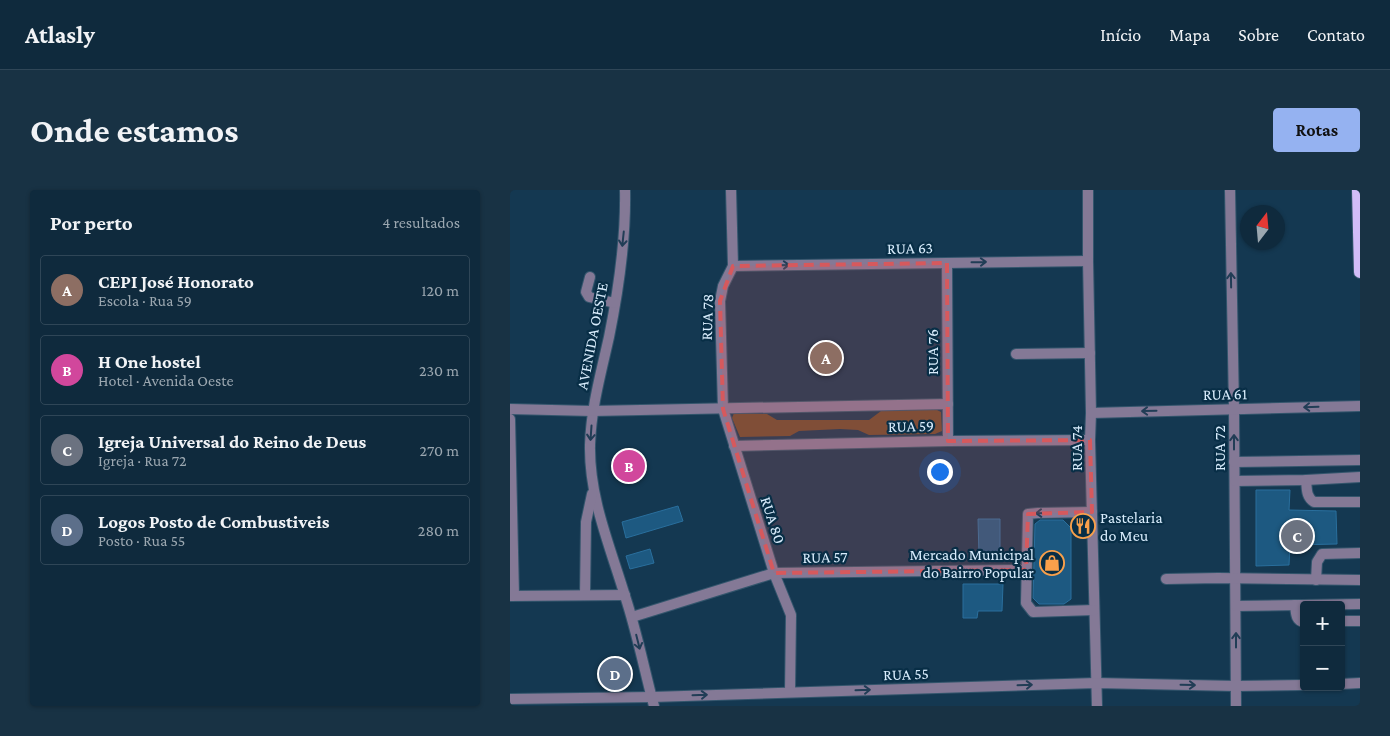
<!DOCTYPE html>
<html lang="pt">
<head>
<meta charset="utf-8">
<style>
	body { margin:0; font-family:"Crimson Pro",serif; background:#183244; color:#f1f3f6 }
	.controls { position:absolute; right:15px; bottom:15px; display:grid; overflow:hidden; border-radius:5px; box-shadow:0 1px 4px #0004 }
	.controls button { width:45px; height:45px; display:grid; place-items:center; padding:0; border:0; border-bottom:1px solid #2f4657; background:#0f2a3d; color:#f1f3f6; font:25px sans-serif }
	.compass { position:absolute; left:730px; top:15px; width:45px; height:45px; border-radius:50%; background:#0f2a3d; box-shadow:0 1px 4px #0004; rotate:16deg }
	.you { position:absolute; left:429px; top:281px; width:18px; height:18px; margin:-12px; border:4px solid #fff; border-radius:50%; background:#1a73e8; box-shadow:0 0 0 8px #1a73e833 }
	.badge { display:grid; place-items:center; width:32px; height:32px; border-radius:50%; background:#95b2f1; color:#fff; font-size:16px; font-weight:700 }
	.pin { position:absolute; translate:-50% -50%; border:2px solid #fff; box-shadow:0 1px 5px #0006 }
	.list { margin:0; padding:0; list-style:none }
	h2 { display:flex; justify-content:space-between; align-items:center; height:65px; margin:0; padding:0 20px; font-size:21px }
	h2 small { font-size:16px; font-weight:400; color:#9ba7b0 }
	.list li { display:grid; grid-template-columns:32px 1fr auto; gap:15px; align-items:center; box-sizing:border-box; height:70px; margin:0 10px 10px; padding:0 10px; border:1px solid #2f4657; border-radius:5px }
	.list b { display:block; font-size:19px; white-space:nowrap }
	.list p { margin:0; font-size:16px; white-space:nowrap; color:#9ba7b0 }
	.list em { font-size:16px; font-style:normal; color:#9ba7b0 }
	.map { position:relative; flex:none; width:850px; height:516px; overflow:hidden; border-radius:5px }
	header { display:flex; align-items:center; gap:30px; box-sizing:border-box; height:70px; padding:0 25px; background:#0f2a3d; border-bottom:1px solid #2f4657 }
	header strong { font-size:24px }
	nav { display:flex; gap:28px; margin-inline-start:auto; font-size:18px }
	.intro { display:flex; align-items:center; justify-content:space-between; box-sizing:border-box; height:120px; padding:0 30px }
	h1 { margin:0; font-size:35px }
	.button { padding:12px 22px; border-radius:5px; background:#95b2f1; color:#111; font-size:18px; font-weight:700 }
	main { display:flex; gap:30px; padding:0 30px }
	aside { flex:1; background:#0f2a3d; border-radius:5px; box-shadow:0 1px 4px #0004 }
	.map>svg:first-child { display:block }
	.green { fill:#6b4b2e }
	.building { fill:#1d5981; stroke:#2a6f9d }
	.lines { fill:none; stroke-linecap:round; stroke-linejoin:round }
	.minor-casing { stroke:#33556c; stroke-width:12 }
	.major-casing { stroke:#33556c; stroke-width:14 }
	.minor { stroke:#847996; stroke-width:10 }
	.major { stroke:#d2bcf7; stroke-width:12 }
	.oneway { stroke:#213d56 }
	.marked { fill:#d6595d; fill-opacity:0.2; stroke:#d6595d; stroke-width:4; stroke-dasharray:10 6; stroke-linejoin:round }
	.labels { text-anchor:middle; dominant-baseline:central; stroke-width:4.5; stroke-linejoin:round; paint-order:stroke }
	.street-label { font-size:16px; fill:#d8ecfc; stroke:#082e46 }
	.poi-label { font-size:16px; fill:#d8ecfc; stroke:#082e46; text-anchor:start }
</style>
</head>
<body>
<header>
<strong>Atlasly</strong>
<nav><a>Início</a><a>Mapa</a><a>Sobre</a><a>Contato</a></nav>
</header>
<div class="intro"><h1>Onde estamos</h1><a class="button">Rotas</a></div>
<main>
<aside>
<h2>Por perto<small>4 resultados</small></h2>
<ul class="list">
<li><span class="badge" style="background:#8d6e63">A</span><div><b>CEPI José Honorato</b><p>Escola · Rua 59</p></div><em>120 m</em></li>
<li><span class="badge" style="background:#d1479c">B</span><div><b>H One hostel</b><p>Hotel · Avenida Oeste</p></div><em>230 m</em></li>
<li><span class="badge" style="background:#6b7280">C</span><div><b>Igreja Universal do Reino de Deus</b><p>Igreja · Rua 72</p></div><em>270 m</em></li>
<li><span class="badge" style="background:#5c6f8a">D</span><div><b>Logos Posto de Combustiveis</b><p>Posto · Rua 55</p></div><em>280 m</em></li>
</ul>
</aside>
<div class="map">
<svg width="850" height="516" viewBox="0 0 850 516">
	<rect width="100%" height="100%" fill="#143851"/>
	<path class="green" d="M425 219 431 222 432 241 425 244 359 245 348 240 330 239 289 241 280 246 230 247 222 228 224 223 257 224 267 230H359L371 221Z"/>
	<g class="building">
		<path d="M746 300H780L779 320 826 321 827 354 780 355 779 375 746 376Z"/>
		<path d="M168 316 173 331 116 348 112 332Z"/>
		<path d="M468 329H490V366H469Z"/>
		<path d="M530 330H553L561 338V409L554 414H529L523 408 525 334Z"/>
		<path d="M140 359 144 373 120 379 116 366Z"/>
		<path d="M453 394H493L492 421H468L467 428H453Z"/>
	</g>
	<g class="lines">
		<defs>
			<g id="minor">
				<path d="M115 0C116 49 109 98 99 147 91 183 81 218 80 255 79 308 100 356 115 406 127 442 134 479 144 516"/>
				<path d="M221 0 223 76 213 96 210 111 213 219 264 383 281 425 280 502"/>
				<path d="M578 0V71L581 223 580 250 587 516"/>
				<path d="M720 0 724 219 726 516"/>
				<path d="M437 73 438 251"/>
				<path d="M223 76 578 71"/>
				<path d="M80 87 76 102 79 107 105 113"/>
				<path d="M506 164 580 163"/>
				<path d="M0 219 82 221 438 214"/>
				<path d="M581 223 850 216"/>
				<path d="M0 229 4 405"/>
				<path d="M224 256 438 251 580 250"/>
				<path d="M724 272 850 270"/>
				<path d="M796 290C797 299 796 307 804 312H850"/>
				<path d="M725 291 796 290 850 287"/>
				<path d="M582 322 528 323 518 324 516 413 523 422 584 420"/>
				<path d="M656 389 708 388 850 390"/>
				<path d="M806 390 807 372 812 364 850 363"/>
				<path d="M75 405 76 332 82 304"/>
				<path d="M0 406 115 405"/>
				<path d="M785 415C786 422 785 431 794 432"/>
				<path d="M726 416 850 414"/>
				<path d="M122 427 264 383 516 380"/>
				<path d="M831 431H850"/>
				<path d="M831 494 850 493"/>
				<path d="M0 509 142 507 586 493 726 496 794 495"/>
			</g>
			<path id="major" d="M848 0 850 82"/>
		</defs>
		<use href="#minor" class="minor-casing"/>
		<use href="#major" class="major-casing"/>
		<use href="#minor" class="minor"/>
		<use href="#major" class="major"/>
	</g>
	<defs><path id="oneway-shaft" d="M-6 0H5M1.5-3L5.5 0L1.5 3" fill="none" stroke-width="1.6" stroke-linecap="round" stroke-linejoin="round" transform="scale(1.25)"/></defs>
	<g class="oneway">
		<use href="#oneway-shaft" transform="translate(113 49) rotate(96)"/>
		<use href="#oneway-shaft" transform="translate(469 72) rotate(-1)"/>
		<use href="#oneway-shaft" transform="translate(272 75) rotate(-1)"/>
		<use href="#oneway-shaft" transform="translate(721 90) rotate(-91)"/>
		<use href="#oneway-shaft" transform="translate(801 217) rotate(178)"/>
		<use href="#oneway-shaft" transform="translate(639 221) rotate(179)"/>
		<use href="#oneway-shaft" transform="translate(81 243) rotate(94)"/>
		<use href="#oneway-shaft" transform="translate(724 252) rotate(-90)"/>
		<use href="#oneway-shaft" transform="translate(533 323) rotate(178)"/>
		<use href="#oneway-shaft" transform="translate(726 450) rotate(-90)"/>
		<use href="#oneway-shaft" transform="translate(128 452) rotate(76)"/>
		<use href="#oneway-shaft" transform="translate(515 495) rotate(-2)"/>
		<use href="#oneway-shaft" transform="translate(678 495) rotate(1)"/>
		<use href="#oneway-shaft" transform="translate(353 500) rotate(-2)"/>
		<use href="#oneway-shaft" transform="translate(190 505) rotate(-2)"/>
	</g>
	<path class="marked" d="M437 73 438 251 580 250 582 322 518 324 516 380 264 383 213 219 210 111 223 76Z"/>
	<defs>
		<symbol id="restaurant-ring" viewBox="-11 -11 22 22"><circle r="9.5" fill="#082e46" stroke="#f8a04b" stroke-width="1.5"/><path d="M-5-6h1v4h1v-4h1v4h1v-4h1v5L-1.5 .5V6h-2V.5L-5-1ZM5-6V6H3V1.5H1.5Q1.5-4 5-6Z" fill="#f8a04b"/></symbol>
		<symbol id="shop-ring" viewBox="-11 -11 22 22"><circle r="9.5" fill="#082e46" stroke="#f8a04b" stroke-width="1.5"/><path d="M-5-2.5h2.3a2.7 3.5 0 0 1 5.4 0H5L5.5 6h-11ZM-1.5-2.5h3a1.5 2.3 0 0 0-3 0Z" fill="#f8a04b"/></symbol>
	</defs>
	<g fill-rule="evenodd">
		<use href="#restaurant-ring" x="559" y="322" width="28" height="28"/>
		<use href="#shop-ring" x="528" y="359" width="28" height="28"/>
	</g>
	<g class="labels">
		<g class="street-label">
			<text transform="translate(400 58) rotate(-1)">RUA 63</text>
			<text transform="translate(197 127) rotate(-88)">RUA 78</text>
			<text transform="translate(82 146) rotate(-79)">AVENIDA OESTE</text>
			<text transform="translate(422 162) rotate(-90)">RUA 76</text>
			<text transform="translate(715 204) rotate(-1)">RUA 61</text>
			<text transform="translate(401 236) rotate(-1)">RUA 59</text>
			<text transform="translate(566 258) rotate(-90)">RUA 74</text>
			<text transform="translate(709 258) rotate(-90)">RUA 72</text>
			<text transform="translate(263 330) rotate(72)">RUA 80</text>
			<text transform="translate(315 367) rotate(-1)">RUA 57</text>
			<text transform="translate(396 484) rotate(-2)">RUA 55</text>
		</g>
		<g class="poi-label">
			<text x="590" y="327">Pastelaria<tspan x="590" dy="18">do Meu</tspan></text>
			<text x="524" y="364" text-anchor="end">Mercado Municipal<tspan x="524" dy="18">do Bairro Popular</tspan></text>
		</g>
	</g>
</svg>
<div class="controls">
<button>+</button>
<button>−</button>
</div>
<svg class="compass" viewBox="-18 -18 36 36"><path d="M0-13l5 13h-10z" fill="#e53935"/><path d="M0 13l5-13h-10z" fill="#9ba7b0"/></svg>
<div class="you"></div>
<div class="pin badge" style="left:316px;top:168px;background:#8d6e63">A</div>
<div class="pin badge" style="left:119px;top:276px;background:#d1479c">B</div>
<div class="pin badge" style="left:787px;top:346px;background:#6b7280">C</div>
<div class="pin badge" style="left:105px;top:484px;background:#5c6f8a">D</div>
</div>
</main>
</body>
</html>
